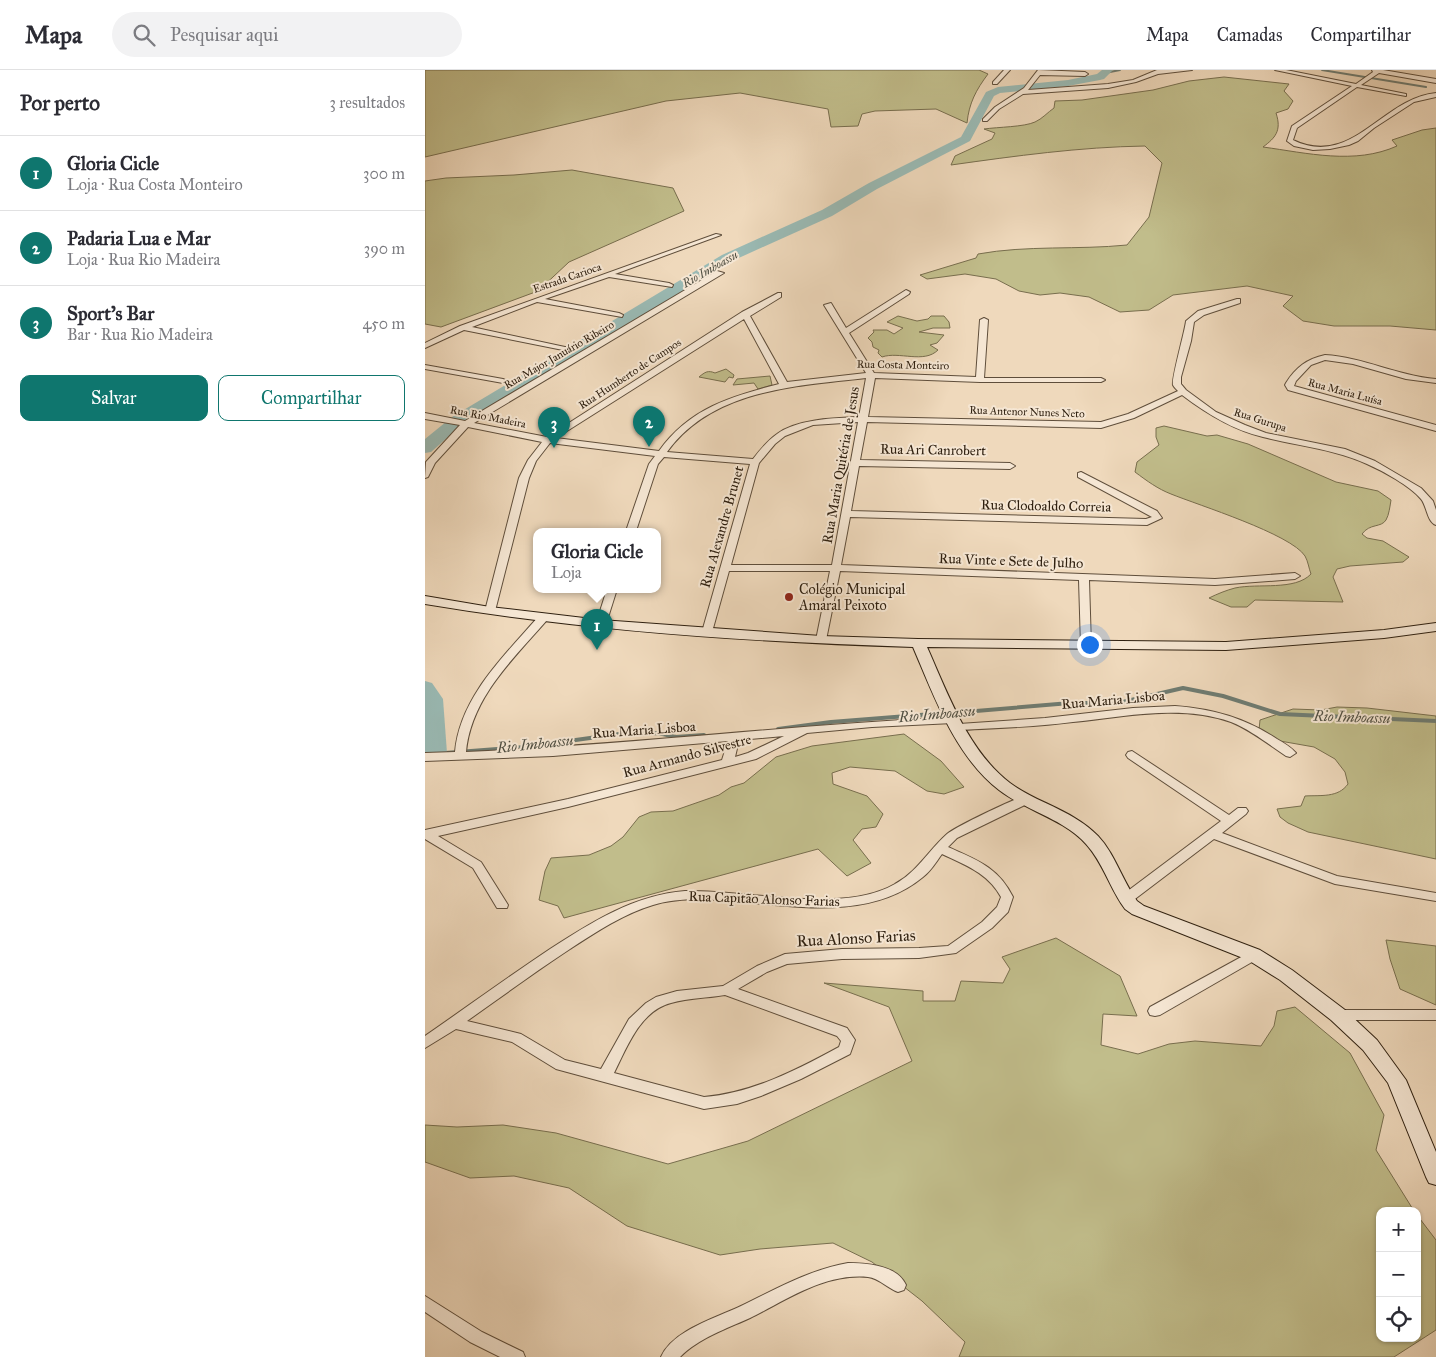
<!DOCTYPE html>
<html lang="pt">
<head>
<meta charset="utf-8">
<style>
	body { margin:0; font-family:"IM FELL Great Primer",serif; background:#f2f2f3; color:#2b2b33 }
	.controls { position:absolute; right:15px; bottom:15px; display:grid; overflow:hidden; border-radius:10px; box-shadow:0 1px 4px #0004 }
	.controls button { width:45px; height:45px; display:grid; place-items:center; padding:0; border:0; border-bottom:1px solid #e1e1e2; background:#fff; color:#2b2b33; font:25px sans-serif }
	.you { position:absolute; left:664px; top:574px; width:18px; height:18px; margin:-12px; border:4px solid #fff; border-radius:50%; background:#1a73e8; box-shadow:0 0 0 8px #1a73e833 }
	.badge { display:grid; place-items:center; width:32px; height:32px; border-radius:50%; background:#0f766e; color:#fff; font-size:16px; font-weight:700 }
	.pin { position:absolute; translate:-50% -41px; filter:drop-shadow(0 1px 2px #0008) }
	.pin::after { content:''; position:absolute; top:26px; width:18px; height:15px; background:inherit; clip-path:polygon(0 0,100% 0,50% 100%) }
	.popup { position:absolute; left:108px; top:458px; width:128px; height:65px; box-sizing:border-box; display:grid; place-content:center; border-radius:10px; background:#fff; filter:drop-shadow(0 1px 4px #0005); font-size:16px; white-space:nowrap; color:#7c7c81 }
	.popup b { font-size:19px; color:#2b2b33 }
	.popup::after { content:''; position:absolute; left:50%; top:100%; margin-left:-10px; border:10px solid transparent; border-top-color:#fff }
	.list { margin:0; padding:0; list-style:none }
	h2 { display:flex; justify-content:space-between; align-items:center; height:65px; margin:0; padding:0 20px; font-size:21px }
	h2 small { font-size:16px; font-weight:400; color:#7c7c81 }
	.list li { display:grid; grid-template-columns:32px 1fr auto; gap:15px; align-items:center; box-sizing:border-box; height:75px; padding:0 20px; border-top:1px solid #e1e1e2 }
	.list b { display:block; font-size:19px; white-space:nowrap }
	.list p { margin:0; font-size:16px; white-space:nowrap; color:#7c7c81 }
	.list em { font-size:16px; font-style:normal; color:#7c7c81 }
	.actions { display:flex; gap:10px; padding:15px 20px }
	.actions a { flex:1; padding:11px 0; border:1px solid #0f766e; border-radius:10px; text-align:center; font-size:18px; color:#0f766e }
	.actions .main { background:#0f766e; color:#fff }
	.icon { flex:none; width:28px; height:28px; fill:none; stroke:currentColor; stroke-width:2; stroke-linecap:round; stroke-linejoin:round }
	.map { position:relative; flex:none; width:1011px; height:1287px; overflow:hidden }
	header { display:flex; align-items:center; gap:30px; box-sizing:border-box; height:70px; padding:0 25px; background:#fff; border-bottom:1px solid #e1e1e2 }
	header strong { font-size:24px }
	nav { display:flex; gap:28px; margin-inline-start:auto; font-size:18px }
	.search { width:350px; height:45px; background:#f2f2f3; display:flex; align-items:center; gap:12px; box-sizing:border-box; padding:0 18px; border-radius:28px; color:#7c7c81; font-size:19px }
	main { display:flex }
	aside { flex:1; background:#fff }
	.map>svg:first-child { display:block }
	.green { fill:#c1bd8b; stroke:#786e4e }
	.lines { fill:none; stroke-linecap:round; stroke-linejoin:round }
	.stream-far1 { stroke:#6f7c72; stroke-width:2 }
	.stream { stroke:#6f7c72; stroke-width:4 }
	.river { fill:#9abab4; fill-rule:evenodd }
	.street-casing { stroke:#5f4e3b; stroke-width:2 }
	.secondary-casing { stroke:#2f2010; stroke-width:2 }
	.street { fill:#f5e6d3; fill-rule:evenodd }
	.secondary { fill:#f5e6d3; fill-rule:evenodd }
	.poi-dot { fill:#8f2418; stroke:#f5e6d3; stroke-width:2 }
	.labels { text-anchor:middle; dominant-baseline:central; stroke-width:4; stroke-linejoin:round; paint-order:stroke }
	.far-street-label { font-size:11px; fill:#2f2010; stroke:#f5e6d3 }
	.far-water-label { font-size:12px; font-style:italic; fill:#4f4e41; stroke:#f5e6d3 }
	.street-label { font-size:14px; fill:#2f2010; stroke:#f5e6d3 }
	.poi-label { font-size:14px; fill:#2f2010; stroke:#f5e6d3; text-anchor:start }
	.water-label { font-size:15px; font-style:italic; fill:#4f4e41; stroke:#f5e6d3 }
	.near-street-label { font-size:16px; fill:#2f2010; stroke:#f5e6d3 }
</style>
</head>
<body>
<header>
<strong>Mapa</strong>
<div class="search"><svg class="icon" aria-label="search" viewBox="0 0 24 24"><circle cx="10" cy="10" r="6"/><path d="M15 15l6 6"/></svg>Pesquisar aqui</div>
<nav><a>Mapa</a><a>Camadas</a><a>Compartilhar</a></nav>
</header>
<main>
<aside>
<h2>Por perto<small>3 resultados</small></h2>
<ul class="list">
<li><span class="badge">1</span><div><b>Gloria Cicle</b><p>Loja · Rua Costa Monteiro</p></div><em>300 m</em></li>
<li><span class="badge">2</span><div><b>Padaria Lua e Mar</b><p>Loja · Rua Rio Madeira</p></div><em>390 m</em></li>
<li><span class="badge">3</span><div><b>Sport's Bar</b><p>Bar · Rua Rio Madeira</p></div><em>450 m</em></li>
</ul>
<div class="actions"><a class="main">Salvar</a><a>Compartilhar</a></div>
</aside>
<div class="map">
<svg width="1011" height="1287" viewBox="0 0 1011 1287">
	<rect width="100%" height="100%" fill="#efd9bc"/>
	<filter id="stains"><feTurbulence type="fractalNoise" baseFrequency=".004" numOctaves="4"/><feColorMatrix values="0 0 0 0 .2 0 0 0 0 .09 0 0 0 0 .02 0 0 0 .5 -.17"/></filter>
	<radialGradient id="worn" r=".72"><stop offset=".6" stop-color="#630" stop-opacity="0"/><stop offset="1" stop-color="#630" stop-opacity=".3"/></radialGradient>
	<g class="green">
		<path d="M0 0H554L563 4C551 20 544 33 542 53L511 39 450 41 437 44 433 56 406 57 403 39 315 23 241 31 0 87Z"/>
		<path d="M799 7 864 14 859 21 868 31 863 39 851 43C857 61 850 68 838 77 882 83 930 95 972 76L967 70 997 60 1011 58V260L965 256H909L878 251 858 236 868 226 822 216 748 225 724 240 695 242 664 227 635 223 615 225 594 221 571 209 540 204 502 209 495 205 551 188 553 184C602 175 653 180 702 175L724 147 737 93 720 76C655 77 590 86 526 95L530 86 567 69 570 63 559 59C573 57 599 57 610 52 617 49 623 42 629 38L630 31 657 30 728 20 764 11Z"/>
		<path d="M147 100 248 118 259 141 144 192 113 221 16 257 0 254V111L21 108 89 105Z"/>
		<path d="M473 246 492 251 503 249 506 246H519L524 252 525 258H508L494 262 519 265 512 273 505 275 513 280C499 294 474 281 457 287L453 283 454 280 448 277 447 272 443 268 449 262 448 260H462L469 264 478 258 462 252Z"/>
		<path d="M301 299 309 305 308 308 304 307 300 312 274 307C280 302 283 300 290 303Z"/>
		<path d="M345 306 347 315 333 319 329 313 308 315 312 309Z"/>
		<path d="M739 356 782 366 792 365 823 374 911 412 953 421 966 430C965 436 964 445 961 450 956 458 945 453 937 464L942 468 958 471 984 487 978 492 925 496 912 499 908 507 918 532 830 530 822 537H806L784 528C792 524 802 520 810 518 833 513 870 521 886 504 884 499 883 491 880 486 866 464 773 435 746 424 733 419 722 411 710 402L712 392 734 375 731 367V358Z"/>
		<path d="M912 637 942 638 1011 646V789L883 762 863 753 855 747 852 739 876 736 880 726C896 725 913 728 923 714L920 702 910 689 889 677 855 671 834 660 835 650 868 639 896 640Z"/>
		<path d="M479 664 516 691 539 717 519 724 502 721 470 701 425 697 407 703 408 714 442 726 458 744 451 757 437 759 428 770 446 793 422 806 393 779 139 848 133 836 114 830 120 801 126 788 164 785 186 776 198 767 214 747 226 742 248 741 294 725 306 717 319 713 351 687 387 676Z"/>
		<path d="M631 868 695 906 712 946 678 944 676 975 713 984 744 974 770 971 836 976 849 956 852 941 870 937 925 983 959 1045 951 1080 989 1141H955V1268H992V1145L1011 1170V1260L969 1287H534L540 1272 497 1231 447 1192 408 1173 335 1179 295 1185 202 1156 144 1118 89 1106 45 1108 0 1092V1055L32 1057 78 1055 131 1063 243 1094 323 1071 487 991 464 937 399 913 498 921V931H530L536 911 578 913 585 899 577 887Z"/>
		<path d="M961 870 1011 876V935L975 919 965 889Z"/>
	</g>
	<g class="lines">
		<g class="stream-far1">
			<path d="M897 0 1001 17"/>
			<path d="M680 3 695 0"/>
		</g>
		<g class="stream">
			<path d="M527 643 645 633H693L758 618 798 626 855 644 1011 651"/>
			<path d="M353 659 406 652 520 643"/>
			<path d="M20 683 100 677 194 664 233 663 251 667 279 665"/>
		</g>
		<g class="river">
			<path d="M677 0H688L679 9 675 10 643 16 575 23 569 26 545 71 452 119 407 146 307 191 39 353 6 382 0 383V369L27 347 297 185 397 140 444 113 536 67 561 22 573 17 643 10 672 4Z"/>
			<path d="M0 611 7 613 18 629 22 683 19 688 11 690 3 688 0 683Z"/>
		</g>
		<defs>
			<g id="street">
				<path d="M579 0H585L572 14H568V12Z"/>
				<path d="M613 0 660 2 663 4 660 6 615 5 603 20 683 14 708 10 732 0H767L733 4 711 12 683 18 598 24 574 39 562 51H558V49L570 37 599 18Z"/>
				<path d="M850 0H861L931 14 948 2 947 0H958L1011 9V13L954 3 936 15 981 24V26L932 17 872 58 868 70C927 99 957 28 1011 23V27L989 32 949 58 933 71 924 75 905 79 888 80 869 76 862 71 867 56 927 16Z"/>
				<path d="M291 164 296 165 190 204 244 213 248 215 247 217 184 207 120 229 194 243 198 245 197 247 112 232 47 257 140 277H143V281L39 260 0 278V273L35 256Z"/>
				<path d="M292 201 299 203 49 353 122 367 317 242 353 223H356V227L325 246 362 312 441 303 399 235 406 233 421 258 481 220 485 222 484 224 424 263 449 303 551 307 555 250 559 248 563 250 559 308H676L680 310 676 312H555L450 308 443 347 676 352 703 344 753 321C751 319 749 317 748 315 746 310 760 261 761 251L773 241 812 229H815V233L779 245 769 252 766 271 756 307V314L761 320 791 342 820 355 841 363 920 379 950 391 996 418 1008 431 1011 440V455C1002 452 1002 436 996 429 985 416 958 401 942 394 909 379 873 376 838 367 808 360 782 344 757 325L709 348 676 358 442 352 435 390 585 393 590 396 585 399 434 396 426 441 721 449 727 447 653 407V403L656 402 732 441 737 448 722 455 425 447 416 495 790 509 870 503 875 506 870 509 790 515 664 510 666 576 661 579 656 576 654 510 415 501 401 570 396 573 391 570 405 501H304L287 562 282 565 277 562 325 394 239 387 233 394 211 461H201L224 394 230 386 125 373 111 391 104 408 70 541 69 543H61L60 541 94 408 103 390 117 372 43 357 10 393 3 407 0 408 1 392 35 355 0 349V343L40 351ZM319 249 354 314C305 327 265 338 234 381L131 368ZM441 308 434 347C410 348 372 349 352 364 342 371 335 380 328 389L242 382C287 319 372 316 441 308ZM433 352 407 495H306L334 393 350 374 360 366 388 355Z"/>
				<path d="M900 285C938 287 973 306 1011 309V313L981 309 928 294 900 290 886 295 871 311 869 316 1011 355V361L863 320 860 315 861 313C871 297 882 289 900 285Z"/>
				<path d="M0 295 78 309 82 311 78 313 0 299Z"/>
				<path d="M182 519H192L181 554 176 557 171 554Z"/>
				<path d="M118 545 123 548 122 550C88 589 46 628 41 682 204 675 365 655 528 647L534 650 528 653 447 657 382 663 331 689 143 737 13 766 56 792 83 835 82 838H72L48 798 0 769V760L143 729 297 690 303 671 128 686 0 691V683L30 682C35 627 79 586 114 546ZM359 666 323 683 310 687 314 670Z"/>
				<path d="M750 636C789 639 820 648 852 669 859 673 866 677 871 683L865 687 861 686C843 674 826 660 806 652 755 634 699 647 648 652 610 657 572 658 534 660L528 657 534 654 620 648 708 638Z"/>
				<path d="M707 681 804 745 813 738H821L823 741 821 744 797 763 912 806 1011 823V831L910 814 789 769 706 832H696L695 829 696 826 796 751 703 688 701 685 703 682Z"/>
				<path d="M600 726 606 730 604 733 532 768 523 777C552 790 573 797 588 827L583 842 567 858 531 883 494 888 417 889 362 894 342 902 313 919 422 958 430 970 425 984 376 1009 336 1026 312 1034 279 1039 131 999 87 972 31 959 0 978V966C42 937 83 907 125 879 167 852 209 825 260 821 320 819 417 845 470 814 492 802 503 781 522 764 530 757 588 729 600 726ZM517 784C540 795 563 803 576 827L572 837 557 852 523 876 494 878 417 879 360 884 332 896 298 916 252 921 231 927 221 933 204 949 176 999 140 990 96 964 42 951C76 927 110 902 145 879 171 862 198 844 228 835 254 827 281 829 307 831 370 836 445 851 498 807 506 801 511 792 517 784ZM300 925 412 966 416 971 414 977C372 1000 327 1023 279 1027L189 1003C202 977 215 941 246 933 264 928 283 928 300 925Z"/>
				<path d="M829 880 834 882 836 885 834 888 735 945 730 946 725 945 723 941 725 937Z"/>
				<path d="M913 940H1011V950H913L908 949 906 945 908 941Z"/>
				<path d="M423 1193C442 1193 472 1195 481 1215L479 1220 473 1222C462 1218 454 1208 443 1207 399 1203 362 1230 325 1248 301 1259 274 1268 255 1287H236C248 1260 291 1248 316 1236 351 1219 384 1200 423 1193Z"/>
				<path d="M0 1226 57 1262 98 1282 100 1287H75L45 1272 0 1242Z"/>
			</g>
			<path id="secondary" d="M0 526 65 537 176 550 396 566 493 569 801 572 959 560 1011 553V561L959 568 801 580 502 577C523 624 543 681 585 713 612 733 648 740 673 766 690 784 697 810 712 831L719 836 835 880 867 900 920 940 952 970 981 1010 1011 1082V1115L1004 1113 1001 1107 963 1013 938 980 906 950 855 910 823 890 707 844 700 839C685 819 678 792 661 774 637 748 601 741 574 720 530 686 509 626 488 577 325 572 161 561 0 534Z"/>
		</defs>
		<use href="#street" class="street-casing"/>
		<use href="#secondary" class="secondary-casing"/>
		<use href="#street" class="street"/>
		<use href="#secondary" class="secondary"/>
	</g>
	<circle class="poi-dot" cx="364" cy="527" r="5"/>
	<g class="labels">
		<g class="far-street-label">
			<text transform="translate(142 208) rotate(-19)">Estrada Carioca</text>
			<text transform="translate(134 285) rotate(-30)">Rua Major Januário Ribeiro</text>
			<text transform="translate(478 295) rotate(1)">Rua Costa Monteiro</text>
			<text transform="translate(205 304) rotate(-33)">Rua Humberto de Campos</text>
			<text transform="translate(920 322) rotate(15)">Rua Maria Luísa</text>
			<text transform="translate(602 342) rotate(2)">Rua Antenor Nunes Neto</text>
			<text transform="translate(63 347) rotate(11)">Rua Rio Madeira</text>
			<text transform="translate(835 350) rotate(18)">Rua Gurupa</text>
		</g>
		<g class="far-water-label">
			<text transform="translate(285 199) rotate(-30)">Rio Imboassu</text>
		</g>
		<g class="street-label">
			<text transform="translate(508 380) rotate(1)">Rua Ari Canrobert</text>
			<text transform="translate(416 395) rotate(-80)">Rua Maria Quitéria de Jesus</text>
			<text transform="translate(621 436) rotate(1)">Rua Clodoaldo Correia</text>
			<text transform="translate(297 457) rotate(-74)">Rua Alexandre Brunet</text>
			<text transform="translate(586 491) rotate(2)">Rua Vinte e Sete de Julho</text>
			<text transform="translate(688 630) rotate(-5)">Rua Maria Lisboa</text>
			<text transform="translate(219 660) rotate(-4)">Rua Maria Lisboa</text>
			<text transform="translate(262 686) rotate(-15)">Rua Armando Silvestre</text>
			<text transform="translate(339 829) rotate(2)">Rua Capitão Alonso Farias</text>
		</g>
		<g class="poi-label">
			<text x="374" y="519">Colégio Municipal<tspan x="374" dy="16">Amaral Peixoto</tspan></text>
		</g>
		<g class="water-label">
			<text transform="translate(512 644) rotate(-5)">Rio Imboassu</text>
			<text transform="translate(927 647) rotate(2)">Rio Imboassu</text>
			<text transform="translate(110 674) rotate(-6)">Rio Imboassu</text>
		</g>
		<g class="near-street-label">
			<text transform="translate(431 868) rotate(-3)">Rua Alonso Farias</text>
		</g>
	</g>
	<rect width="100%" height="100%" filter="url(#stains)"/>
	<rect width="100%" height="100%" fill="url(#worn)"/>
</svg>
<div class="controls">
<button>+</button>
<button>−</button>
<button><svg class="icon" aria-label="locate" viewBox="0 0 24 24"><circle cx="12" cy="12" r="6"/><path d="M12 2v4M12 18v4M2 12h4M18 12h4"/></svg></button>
</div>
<div class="you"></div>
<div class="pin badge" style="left:172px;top:580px">1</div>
<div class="popup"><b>Gloria Cicle</b>Loja</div>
<div class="pin badge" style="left:224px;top:377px">2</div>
<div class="pin badge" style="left:129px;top:378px">3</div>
</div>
</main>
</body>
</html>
